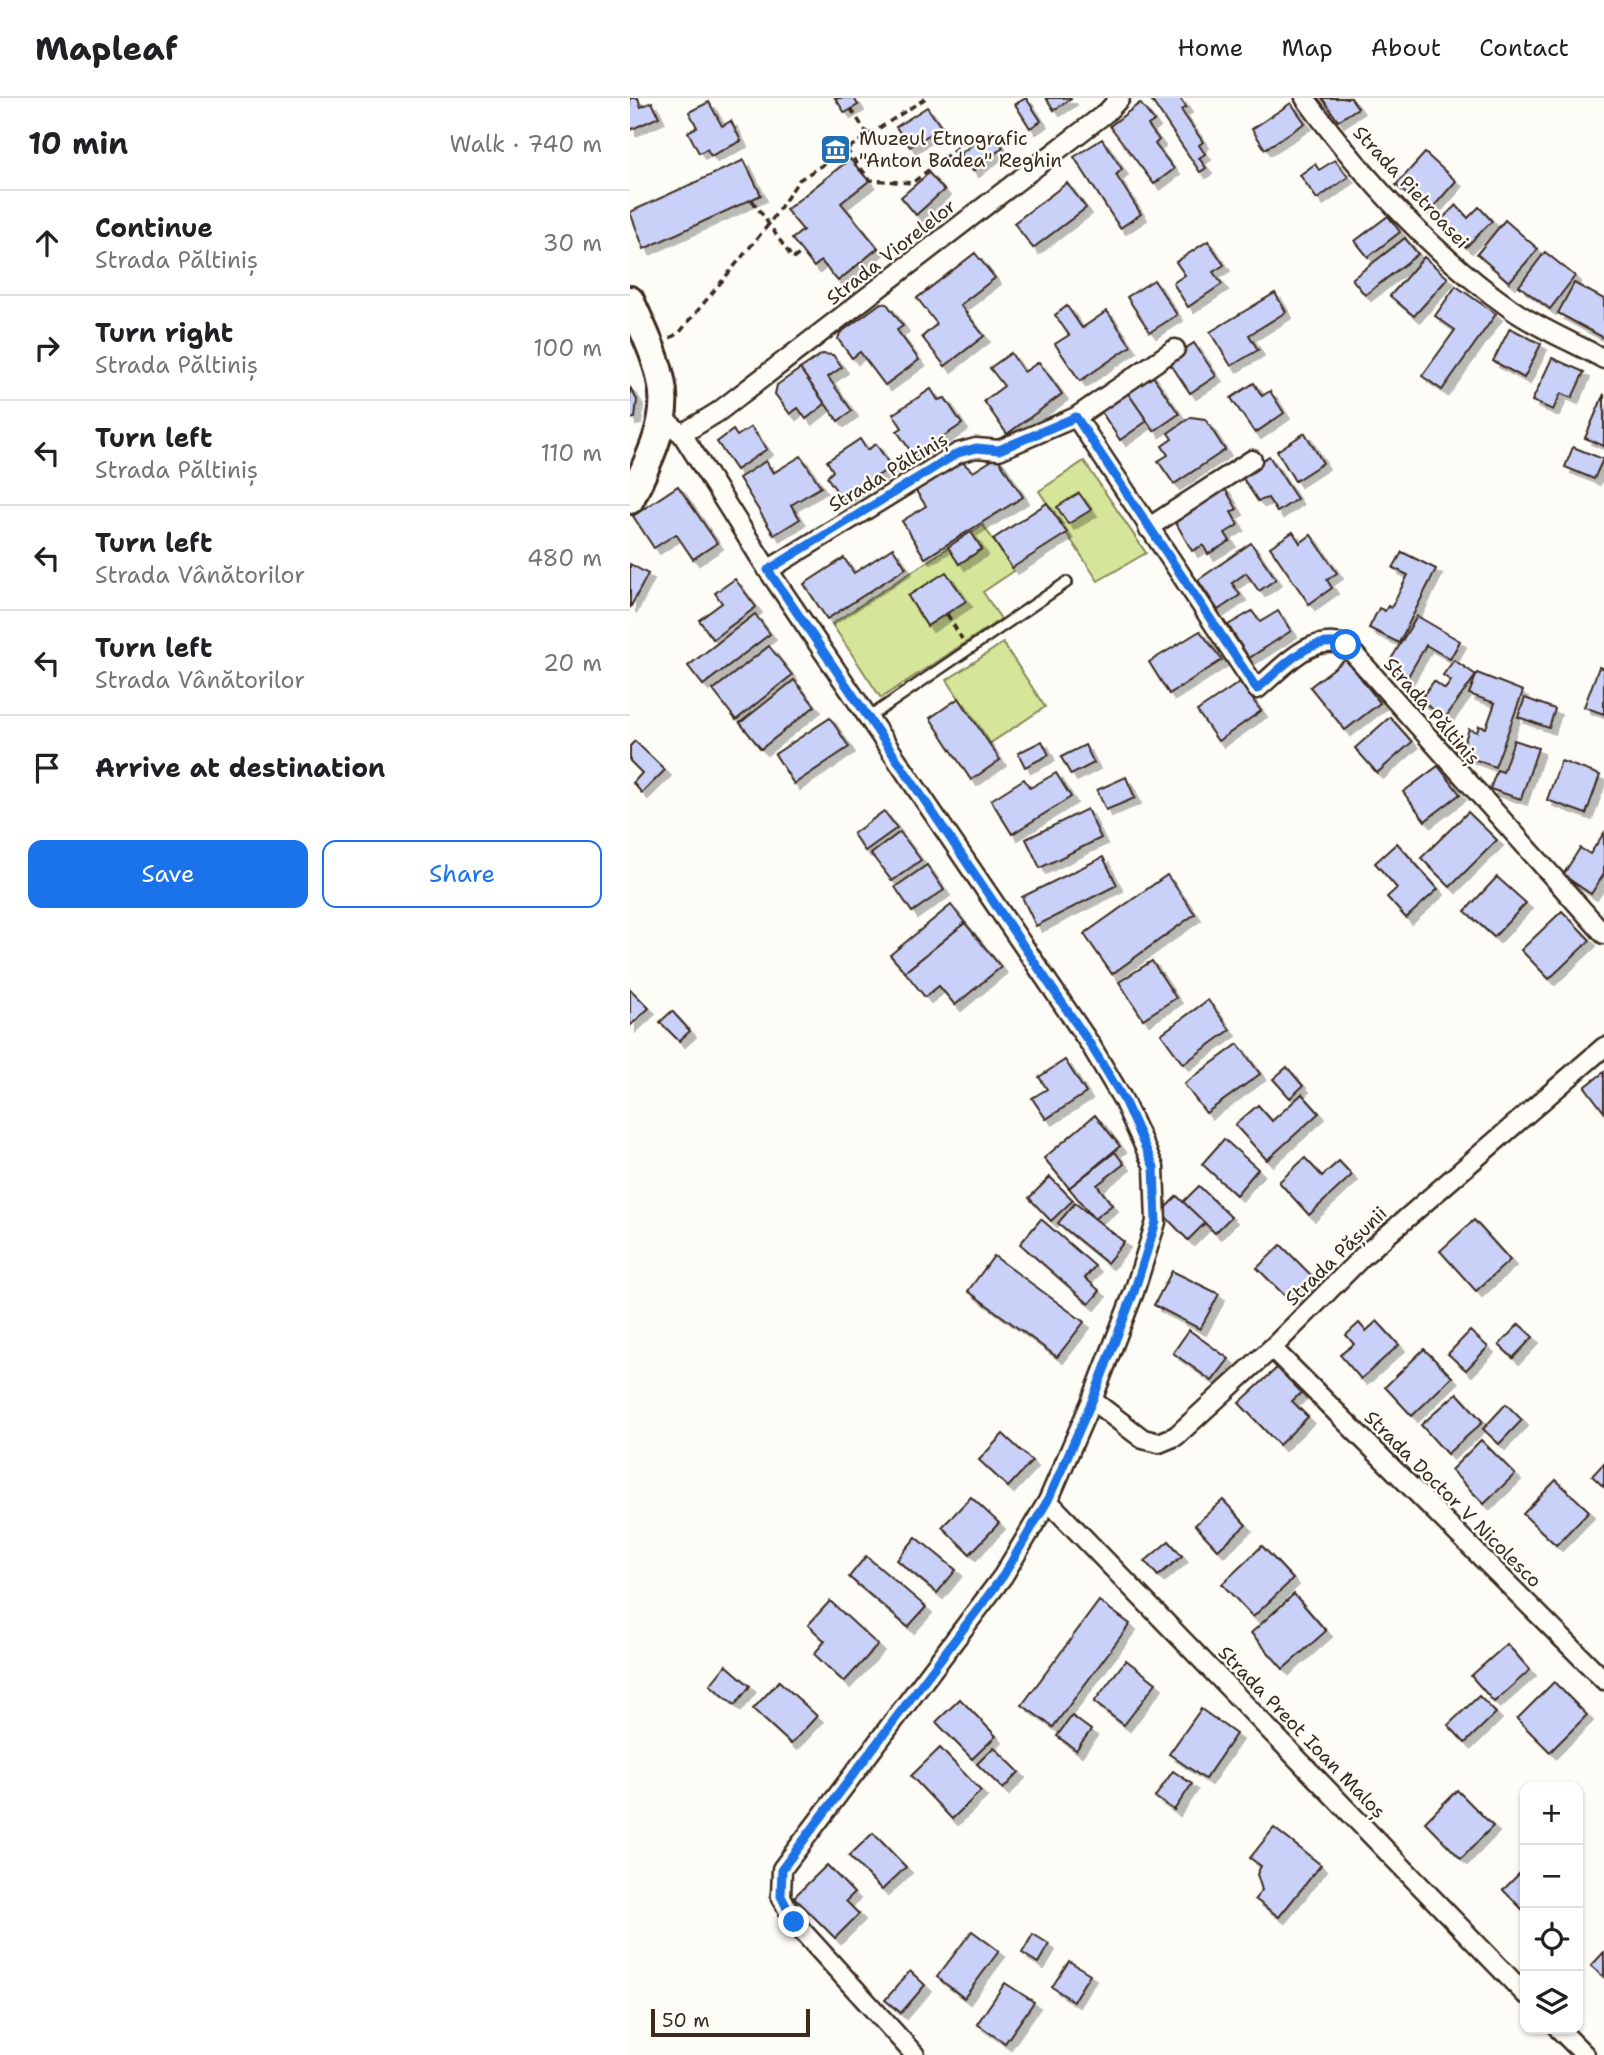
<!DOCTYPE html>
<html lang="en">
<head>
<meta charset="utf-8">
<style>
	body { margin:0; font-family:"Shantell Sans",sans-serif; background:#f2f2f2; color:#202124 }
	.controls { position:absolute; right:21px; bottom:21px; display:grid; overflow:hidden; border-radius:14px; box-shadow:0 2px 5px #0004 }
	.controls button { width:63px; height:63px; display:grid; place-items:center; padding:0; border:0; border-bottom:2px solid #e0e0e0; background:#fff; color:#202124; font:35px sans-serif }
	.scale { position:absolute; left:21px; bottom:18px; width:159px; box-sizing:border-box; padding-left:7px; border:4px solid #3b2a1e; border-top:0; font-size:19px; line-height:24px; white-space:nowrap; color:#3b2a1e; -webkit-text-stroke:5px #fdfcf7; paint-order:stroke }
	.stop { position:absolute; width:21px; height:21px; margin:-16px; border:5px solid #1a73e8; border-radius:50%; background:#fff }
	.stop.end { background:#1a73e8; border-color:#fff; box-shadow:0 2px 7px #0008 }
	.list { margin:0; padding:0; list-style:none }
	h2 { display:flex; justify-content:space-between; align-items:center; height:91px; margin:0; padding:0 28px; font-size:30px }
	h2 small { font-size:23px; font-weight:400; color:#757577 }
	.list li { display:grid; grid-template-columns:46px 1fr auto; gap:21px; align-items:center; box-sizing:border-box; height:105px; padding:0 28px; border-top:2px solid #e0e0e0 }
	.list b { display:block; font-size:26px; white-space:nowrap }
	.list p { margin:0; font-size:23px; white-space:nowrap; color:#757577 }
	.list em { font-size:23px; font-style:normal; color:#757577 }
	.actions { display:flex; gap:14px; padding:21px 28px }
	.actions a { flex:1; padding:16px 0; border:2px solid #1a73e8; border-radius:14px; text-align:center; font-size:24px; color:#1a73e8 }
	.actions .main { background:#1a73e8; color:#fff }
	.icon { flex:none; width:38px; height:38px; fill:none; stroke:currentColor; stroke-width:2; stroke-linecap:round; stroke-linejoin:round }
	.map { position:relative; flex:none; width:974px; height:1957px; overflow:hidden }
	header { display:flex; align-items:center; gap:42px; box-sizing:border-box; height:98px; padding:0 35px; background:#fff; border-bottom:2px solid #e0e0e0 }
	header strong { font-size:33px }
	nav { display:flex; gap:38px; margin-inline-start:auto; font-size:24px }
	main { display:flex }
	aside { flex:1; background:#fff }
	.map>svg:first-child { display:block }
	.grass { fill:#d5e599; stroke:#88885c; stroke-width:2 }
	.building { fill:#cad1f9; stroke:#3b2a1e; stroke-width:2; filter:url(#shadow) }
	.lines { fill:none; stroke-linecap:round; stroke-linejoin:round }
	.lane-casing { stroke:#3b2a1e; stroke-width:14 }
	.street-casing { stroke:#3b2a1e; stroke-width:23 }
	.secondary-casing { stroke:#3b2a1e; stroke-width:32 }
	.path { stroke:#3b2a1e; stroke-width:3.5; stroke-dasharray:7 5; stroke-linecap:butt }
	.lane { stroke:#fdfcf7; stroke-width:9 }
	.street { stroke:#fdfcf7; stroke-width:18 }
	.secondary { stroke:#fdfcf7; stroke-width:26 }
	.route { stroke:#1a73e8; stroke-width:9 }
	.labels { text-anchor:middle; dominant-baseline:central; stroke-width:5; stroke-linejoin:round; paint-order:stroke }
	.poi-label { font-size:19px; fill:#3b2a1e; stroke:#fdfcf7; text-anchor:start }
	.street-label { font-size:19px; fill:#3b2a1e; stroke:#fdfcf7 }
</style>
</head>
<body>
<header>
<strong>Mapleaf</strong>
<nav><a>Home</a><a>Map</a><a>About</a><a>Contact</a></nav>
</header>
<main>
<aside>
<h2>10 min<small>Walk · 740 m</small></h2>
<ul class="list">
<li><svg class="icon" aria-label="ahead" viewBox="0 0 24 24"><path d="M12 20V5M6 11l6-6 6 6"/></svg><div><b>Continue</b><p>Strada Păltiniș</p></div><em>30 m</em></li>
<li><svg class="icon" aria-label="right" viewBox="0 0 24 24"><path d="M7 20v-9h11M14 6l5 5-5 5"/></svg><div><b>Turn right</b><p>Strada Păltiniș</p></div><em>100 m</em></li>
<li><svg class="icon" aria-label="left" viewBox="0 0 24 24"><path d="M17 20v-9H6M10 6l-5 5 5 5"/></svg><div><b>Turn left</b><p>Strada Păltiniș</p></div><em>110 m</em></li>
<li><svg class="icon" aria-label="left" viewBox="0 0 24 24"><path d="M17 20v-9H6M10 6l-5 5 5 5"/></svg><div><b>Turn left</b><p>Strada Vânătorilor</p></div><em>480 m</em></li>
<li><svg class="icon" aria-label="left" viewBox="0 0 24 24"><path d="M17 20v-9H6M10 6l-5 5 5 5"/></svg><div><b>Turn left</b><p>Strada Vânătorilor</p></div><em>20 m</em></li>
<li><svg class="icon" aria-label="arrive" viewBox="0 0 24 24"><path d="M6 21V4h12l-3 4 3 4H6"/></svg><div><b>Arrive at destination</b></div></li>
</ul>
<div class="actions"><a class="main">Save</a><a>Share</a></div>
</aside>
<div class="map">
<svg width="974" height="1957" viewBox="0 0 974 1957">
	<defs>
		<filter id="shadow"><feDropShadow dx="6" dy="6" stdDeviation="0" flood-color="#0004"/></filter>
	</defs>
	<rect width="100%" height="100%" fill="#fdfcf7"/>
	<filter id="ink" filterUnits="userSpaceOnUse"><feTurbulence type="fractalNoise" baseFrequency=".0143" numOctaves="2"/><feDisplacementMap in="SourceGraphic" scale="14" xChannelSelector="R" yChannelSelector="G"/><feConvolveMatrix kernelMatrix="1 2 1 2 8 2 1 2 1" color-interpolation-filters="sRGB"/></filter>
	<g filter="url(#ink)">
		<g class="grass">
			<path d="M454 363 516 455 468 483 409 393Z"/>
			<path d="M353 427 384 473 353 494 371 521 251 600 202 526Z"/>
			<path d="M373 545 415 609 359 646 317 582Z"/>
		</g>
		<g class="building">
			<path d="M0 0H8L11 9 22 4 29 19 0 32Z"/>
			<path d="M205 0H224L228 7 215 15Z"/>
			<path d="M396 0 411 23 400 30 385 6Z"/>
			<path d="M416 0H440L441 1 424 12Z"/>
			<path d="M520 0H550L556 9 551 12 573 44 569 47 575 56 569 60 576 70 570 74Z"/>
			<path d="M692 0H721L728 10 708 23Z"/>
			<path d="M79 4 92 28 101 23 111 43 81 58 77 51 69 55 58 34 67 29 59 14Z"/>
			<path d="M510 5 524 23 518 27 529 42 525 46 544 71 524 86 480 28Z"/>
			<path d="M661 5 675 25 635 51 622 31Z"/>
			<path d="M297 9 311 29 280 49 266 29Z"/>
			<path d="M360 33 373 49 343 73 330 56Z"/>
			<path d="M472 41 492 71 486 77 511 116 490 130 444 59Z"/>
			<path d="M795 55 826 83 798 115 766 87Z"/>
			<path d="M220 61 239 83 211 105 248 150 208 183 191 163 184 169 162 141 173 132 156 112Z"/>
			<path d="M114 62 131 97 14 151 0 114Z"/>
			<path d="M705 62 718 79 687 101 670 77 685 66 689 72Z"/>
			<path d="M299 75 314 92 286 117 271 99Z"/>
			<path d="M437 85 456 110 403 150 384 125Z"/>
			<path d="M826 107 838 120 849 109 862 123 836 149 810 123Z"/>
			<path d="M758 118 770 134 738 159 725 143Z"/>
			<path d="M875 122 908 151 879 184 847 156Z"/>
			<path d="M775 140 788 156 735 197 722 181Z"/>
			<path d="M578 143 594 167 583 174 592 186 558 209 543 185 555 177 546 164Z"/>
			<path d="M915 154 945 178 920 211 889 188Z"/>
			<path d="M345 155 365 180 330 207 354 238 315 268 292 239 307 226 287 200Z"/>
			<path d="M794 159 818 180 784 218 760 198Z"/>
			<path d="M524 182 547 217 520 234 497 199Z"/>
			<path d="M944 185 974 201V240L928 215Z"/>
			<path d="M826 188 866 216 812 292 792 278 825 232 805 218Z"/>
			<path d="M645 195 656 214 619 237 628 252 601 268 580 234Z"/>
			<path d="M251 205 257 206 273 228 267 232 289 262 255 287 230 254 222 260 208 241 210 235Z"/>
			<path d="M437 208 452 230 477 213 501 248 450 283 425 246 439 237 425 217Z"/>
			<path d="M880 230 911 246 894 280 863 263Z"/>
			<path d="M564 245 586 278 560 295 538 262Z"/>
			<path d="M381 255 394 274 409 264 432 296 377 336 354 303 374 288 360 270Z"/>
			<path d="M192 256 203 257 212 269 198 279 222 313 208 323 170 271Z"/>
			<path d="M922 260 954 274 942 300 931 295 923 312 902 303Z"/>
			<path d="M170 271 195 306 176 321 168 310 160 316 145 296 147 287Z"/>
			<path d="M520 274 549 316 524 333 495 291Z"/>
			<path d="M624 285 632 298 640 293 654 315 625 335 601 300Z"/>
			<path d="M0 289 7 302 5 320 0 321Z"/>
			<path d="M301 291 308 302 315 300 332 326 284 358 267 333 272 330 263 316Z"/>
			<path d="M495 291 517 323 490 342 468 309Z"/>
			<path d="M974 296V348L955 340Z"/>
			<path d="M561 319 575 321 595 352 544 386 528 363 538 357 532 348 542 341 538 335Z"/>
			<path d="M121 329 137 351 106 372 87 344 103 332 107 338Z"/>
			<path d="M675 335 693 365 665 383 647 353Z"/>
			<path d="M230 341 237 352 246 346 261 369 212 401 197 379 203 373 197 363Z"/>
			<path d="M943 349 973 361 964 381 935 369Z"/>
			<path d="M171 358 191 389 161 407 170 421 144 437 109 380 136 363 143 375Z"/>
			<path d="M639 358 667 401 647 414 638 400 628 403 610 376Z"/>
			<path d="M367 359 393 399 295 460 272 423 296 408 284 390 329 361 343 374Z"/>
			<path d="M48 388 87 445 63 461 46 436 24 450 3 418Z"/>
			<path d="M594 389 607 411 601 414 608 427 595 435 600 443 578 456 573 447 562 453 542 418Z"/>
			<path d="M449 395 461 412 438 426 427 409Z"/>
			<path d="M417 405 437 435 382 470 363 441Z"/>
			<path d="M341 434 352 451 329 466 318 449Z"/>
			<path d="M663 434 670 445 681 437 707 475 697 482 702 490 679 506 640 449Z"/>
			<path d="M621 445 646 481 629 493 616 475 602 485 610 497 588 512 568 482Z"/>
			<path d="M263 450 276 470 197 521 174 486 214 460 224 475Z"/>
			<path d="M772 454 806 471 769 545 739 530 749 510 755 513 758 508 761 510 778 477 763 470Z"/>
			<path d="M0 466 18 476 0 510Z"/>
			<path d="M316 474 336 503 297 528 278 498Z"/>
			<path d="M105 481 126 509 83 541 69 522 92 505 85 495Z"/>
			<path d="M622 513 630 524 648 513 661 533 619 560 598 527Z"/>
			<path d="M125 516 140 536 73 587 58 568Z"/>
			<path d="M787 518 830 543 820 561 796 547 777 580 757 568Z"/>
			<path d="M570 533 592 562 539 596 519 564Z"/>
			<path d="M139 548 162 577 106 622 83 592Z"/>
			<path d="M716 561 750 605 715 632 680 589Z"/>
			<path d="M824 562 846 577 815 620 790 602 804 583 815 591 821 583 813 577Z"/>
			<path d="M969 569 974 571V616L954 609Z"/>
			<path d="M847 575 893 593 865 669 830 656 839 631 847 634 849 628 856 630 865 605 839 596Z"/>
			<path d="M164 582 185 608 131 651 110 625Z"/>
			<path d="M610 584 631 613 588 643 567 613Z"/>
			<path d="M329 600 370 662 341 682 300 620Z"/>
			<path d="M895 600 925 611 919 630 888 619Z"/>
			<path d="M760 619 782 644 747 675 725 650Z"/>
			<path d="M200 620 219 649 164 686 145 656Z"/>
			<path d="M884 642 908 650 891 701 860 691 867 672 873 674Z"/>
			<path d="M5 643 35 672 12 695 3 685 12 675 0 663V648Z"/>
			<path d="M412 643 419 657 395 669 388 655Z"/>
			<path d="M455 647 464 665 441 677 431 659Z"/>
			<path d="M931 663 970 677 956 716 917 702Z"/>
			<path d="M808 668 830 696 795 723 773 694Z"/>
			<path d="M426 675 441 699 382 736 361 702 394 681 400 690Z"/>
			<path d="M496 679 505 700 476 712 467 692Z"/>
			<path d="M457 711 471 740 410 770 396 741Z"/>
			<path d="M254 713 267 730 235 753 223 736Z"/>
			<path d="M838 714 867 742 820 789 791 760Z"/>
			<path d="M270 734 291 762 262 783 241 756Z"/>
			<path d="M974 735V776L961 796 933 777 950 750 960 756Z"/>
			<path d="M767 745 808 791 776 820 757 799 767 790 745 765Z"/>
			<path d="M473 759 487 787 406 828 392 799Z"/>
			<path d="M297 767 314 792 282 814 265 789Z"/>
			<path d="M537 777 565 816 482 876 454 836Z"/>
			<path d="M867 779 896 805 864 839 835 813Z"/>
			<path d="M321 807 335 825 275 874 260 857Z"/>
			<path d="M932 813 960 842 919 881 891 852Z"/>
			<path d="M335 825 371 869 325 907 309 888 295 899 275 874Z"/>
			<path d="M522 863 546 900 513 921 489 884Z"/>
			<path d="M0 891 19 910 0 928Z"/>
			<path d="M578 902 600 932 553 966 531 936Z"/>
			<path d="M42 913 60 933 49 943 30 924Z"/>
			<path d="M608 946 630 976 576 1015 554 986Z"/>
			<path d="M435 962 456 995 416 1021 402 1000 417 991 409 979Z"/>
			<path d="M657 969 673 988 660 1000 643 981Z"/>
			<path d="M974 974V1014L955 989Z"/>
			<path d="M672 996 689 1015 637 1062 605 1027 628 1007 642 1023Z"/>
			<path d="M465 1017 490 1048 439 1090 414 1060Z"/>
			<path d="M594 1041 628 1071 606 1097 572 1066Z"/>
			<path d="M485 1054 494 1066 467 1087 482 1107 464 1121 439 1090Z"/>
			<path d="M675 1060 692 1078 709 1063 722 1077 679 1117 649 1084Z"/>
			<path d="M420 1079 443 1102 421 1123 399 1100Z"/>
			<path d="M569 1088 601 1119 585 1135 553 1104Z"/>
			<path d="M547 1098 575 1125 558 1142 531 1114Z"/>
			<path d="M445 1105 494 1144 477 1165 428 1125Z"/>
			<path d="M411 1121 465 1168 455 1180 470 1193 459 1206 390 1146Z"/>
			<path d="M844 1122 880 1162 846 1193 810 1153Z"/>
			<path d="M651 1147 683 1179 659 1202 627 1170Z"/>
			<path d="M364 1158 454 1224 427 1259 338 1193Z"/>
			<path d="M542 1173 589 1196 570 1231 524 1207Z"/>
			<path d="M747 1223 769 1247 731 1281 710 1257 724 1246 716 1237 729 1225 736 1233Z"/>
			<path d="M889 1226 903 1239 883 1260 869 1247Z"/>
			<path d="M559 1232 599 1261 582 1283 543 1255Z"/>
			<path d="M840 1233 858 1249 836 1272 818 1256Z"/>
			<path d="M794 1251 822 1279 782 1318 755 1289Z"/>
			<path d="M648 1269 672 1294 662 1303 678 1319 649 1347 609 1305Z"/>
			<path d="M827 1295 853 1324 817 1356 791 1327Z"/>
			<path d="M876 1306 892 1322 869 1346 853 1331Z"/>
			<path d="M373 1336 402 1363 378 1389 349 1362Z"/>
			<path d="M851 1342 885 1376 854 1406 821 1372Z"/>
			<path d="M974 1365V1389L962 1378Z"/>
			<path d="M926 1382 959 1413 926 1447 893 1416Z"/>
			<path d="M341 1399 369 1425 340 1456 312 1429Z"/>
			<path d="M593 1402 616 1427 588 1452 565 1427Z"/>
			<path d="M286 1439 326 1472 307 1495 267 1462Z"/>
			<path d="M539 1443 552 1458 528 1478 515 1463Z"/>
			<path d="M632 1448 663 1481 623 1519 592 1486Z"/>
			<path d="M236 1458 296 1509 278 1529 219 1479Z"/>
			<path d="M664 1496 696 1533 653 1571 621 1535Z"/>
			<path d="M200 1503 248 1547 214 1584 184 1556 195 1543 178 1527Z"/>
			<path d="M469 1503 500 1526 423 1629 392 1607Z"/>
			<path d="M877 1546 900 1572 864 1604 841 1578Z"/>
			<path d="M496 1562 526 1585 494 1627 464 1604Z"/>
			<path d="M96 1567 120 1588 105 1607 80 1587Z"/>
			<path d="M149 1583 187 1618 161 1646 123 1611Z"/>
			<path d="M924 1584 957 1617 920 1654 887 1621Z"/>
			<path d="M849 1598 866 1615 835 1645 818 1627Z"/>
			<path d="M330 1601 366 1638 342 1661 306 1624Z"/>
			<path d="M571 1611 606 1636 575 1681 539 1656Z"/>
			<path d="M442 1618 461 1632 446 1652 427 1638Z"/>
			<path d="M364 1649 389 1674 373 1691 347 1666Z"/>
			<path d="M310 1650 351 1693 322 1721 281 1678Z"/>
			<path d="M543 1673 562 1686 544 1712 525 1699Z"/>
			<path d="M827 1692 863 1728 831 1761 795 1724Z"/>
			<path d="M644 1730 691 1767 649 1819 625 1801 632 1792 627 1776 631 1768 620 1760Z"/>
			<path d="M243 1735 276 1769 252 1792 219 1758Z"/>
			<path d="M197 1767 224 1795 216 1803 229 1816 205 1840 164 1799Z"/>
			<path d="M895 1770V1814L873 1792Z"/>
			<path d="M342 1833 369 1853 334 1900 307 1879Z"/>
			<path d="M403 1836 419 1846 408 1865 392 1855Z"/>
			<path d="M974 1854V1879L961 1868Z"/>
			<path d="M439 1863 460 1876 443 1903 422 1889Z"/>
			<path d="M280 1873 295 1887 271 1915 255 1902Z"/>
			<path d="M375 1885 404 1904 375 1945 347 1926Z"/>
		</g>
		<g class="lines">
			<defs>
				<path id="lane" d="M238 620 437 484"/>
				<g id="street">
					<path d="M675 0C735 81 801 155 884 213 912 232 945 245 974 261"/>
					<path d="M446 319 545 251"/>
					<path d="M34 321 52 336 138 472 460 946 493 1002 524 1069 526 1124 504 1194 462 1302 418 1403 373 1478 152 1771 151 1798 164 1824 285 1957"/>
					<path d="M52 336 88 314 477 14 490 0"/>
					<path d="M518 430 622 362"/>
					<path d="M138 472 328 355 346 350 369 352 446 319 627 591C655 568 678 536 716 547L974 836"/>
					<path d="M642 1250 974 1582"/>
					<path d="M462 1302 513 1341 529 1345 546 1338 642 1250 733 1158 974 949"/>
					<path d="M418 1403 895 1896"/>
					<path d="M929 1931 955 1957"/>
				</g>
				<path id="secondary" d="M0 202C43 296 46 307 0 402"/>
			</defs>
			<use href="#lane" class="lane-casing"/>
			<use href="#street" class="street-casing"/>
			<use href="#secondary" class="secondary-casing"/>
			<g class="path">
				<path d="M221 11 238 37"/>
				<path d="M216 51 240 82 282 85 342 38 346 44"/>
				<path d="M122 102 163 161 172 154"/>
				<path d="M40 240 50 234 139 126 169 82 296 0"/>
				<path d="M317 516 332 541"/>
			</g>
			<use href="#lane" class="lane"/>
			<use href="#street" class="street"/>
			<use href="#secondary" class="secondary"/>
		</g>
	</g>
	<g class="lines" filter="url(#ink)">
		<path class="route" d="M164 1824 151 1798 152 1771 373 1478 418 1402 462 1303 504 1194 526 1124 524 1069 494 1002 460 946 138 472 328 355 346 350 369 352 446 319 627 591C655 568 678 536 716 547"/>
	</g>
	<defs>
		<symbol id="museum-square" viewBox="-11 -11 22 22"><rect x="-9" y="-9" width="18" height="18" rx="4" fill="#1f6fb2" stroke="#fdfcf7"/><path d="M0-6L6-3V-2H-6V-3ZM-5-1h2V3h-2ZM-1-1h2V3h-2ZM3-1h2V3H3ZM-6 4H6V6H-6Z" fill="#fff"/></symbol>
	</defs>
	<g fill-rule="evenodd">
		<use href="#museum-square" x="188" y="34" width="35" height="35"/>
	</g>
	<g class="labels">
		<g class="poi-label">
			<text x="229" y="40">Muzeul Etnografic<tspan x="229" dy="22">"Anton Badea" Reghin</tspan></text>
		</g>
		<g class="street-label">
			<text transform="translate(781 89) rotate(47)">Strada Pietroasei</text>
			<text transform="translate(261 154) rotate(-38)">Strada Viorelelor</text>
			<text transform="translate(258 374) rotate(-31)">Strada Păltiniș</text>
			<text transform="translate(802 613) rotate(49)">Strada Păltiniș</text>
			<text transform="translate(706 1158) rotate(-44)">Strada Pășunii</text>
			<text transform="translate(823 1401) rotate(45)">Strada Doctor V Nicolesco</text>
			<text transform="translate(672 1634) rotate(46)">Strada Preot Ioan Maloș</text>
		</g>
	</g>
</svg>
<div class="controls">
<button>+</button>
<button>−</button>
<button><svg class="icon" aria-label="locate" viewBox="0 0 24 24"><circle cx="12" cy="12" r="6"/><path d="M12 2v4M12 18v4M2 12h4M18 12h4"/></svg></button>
<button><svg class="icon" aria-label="layers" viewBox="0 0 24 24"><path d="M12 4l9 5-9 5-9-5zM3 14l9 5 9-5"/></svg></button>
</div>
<div class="scale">50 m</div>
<div class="stop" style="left:716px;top:547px"></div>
<div class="stop end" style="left:164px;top:1824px"></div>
</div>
</main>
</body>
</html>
